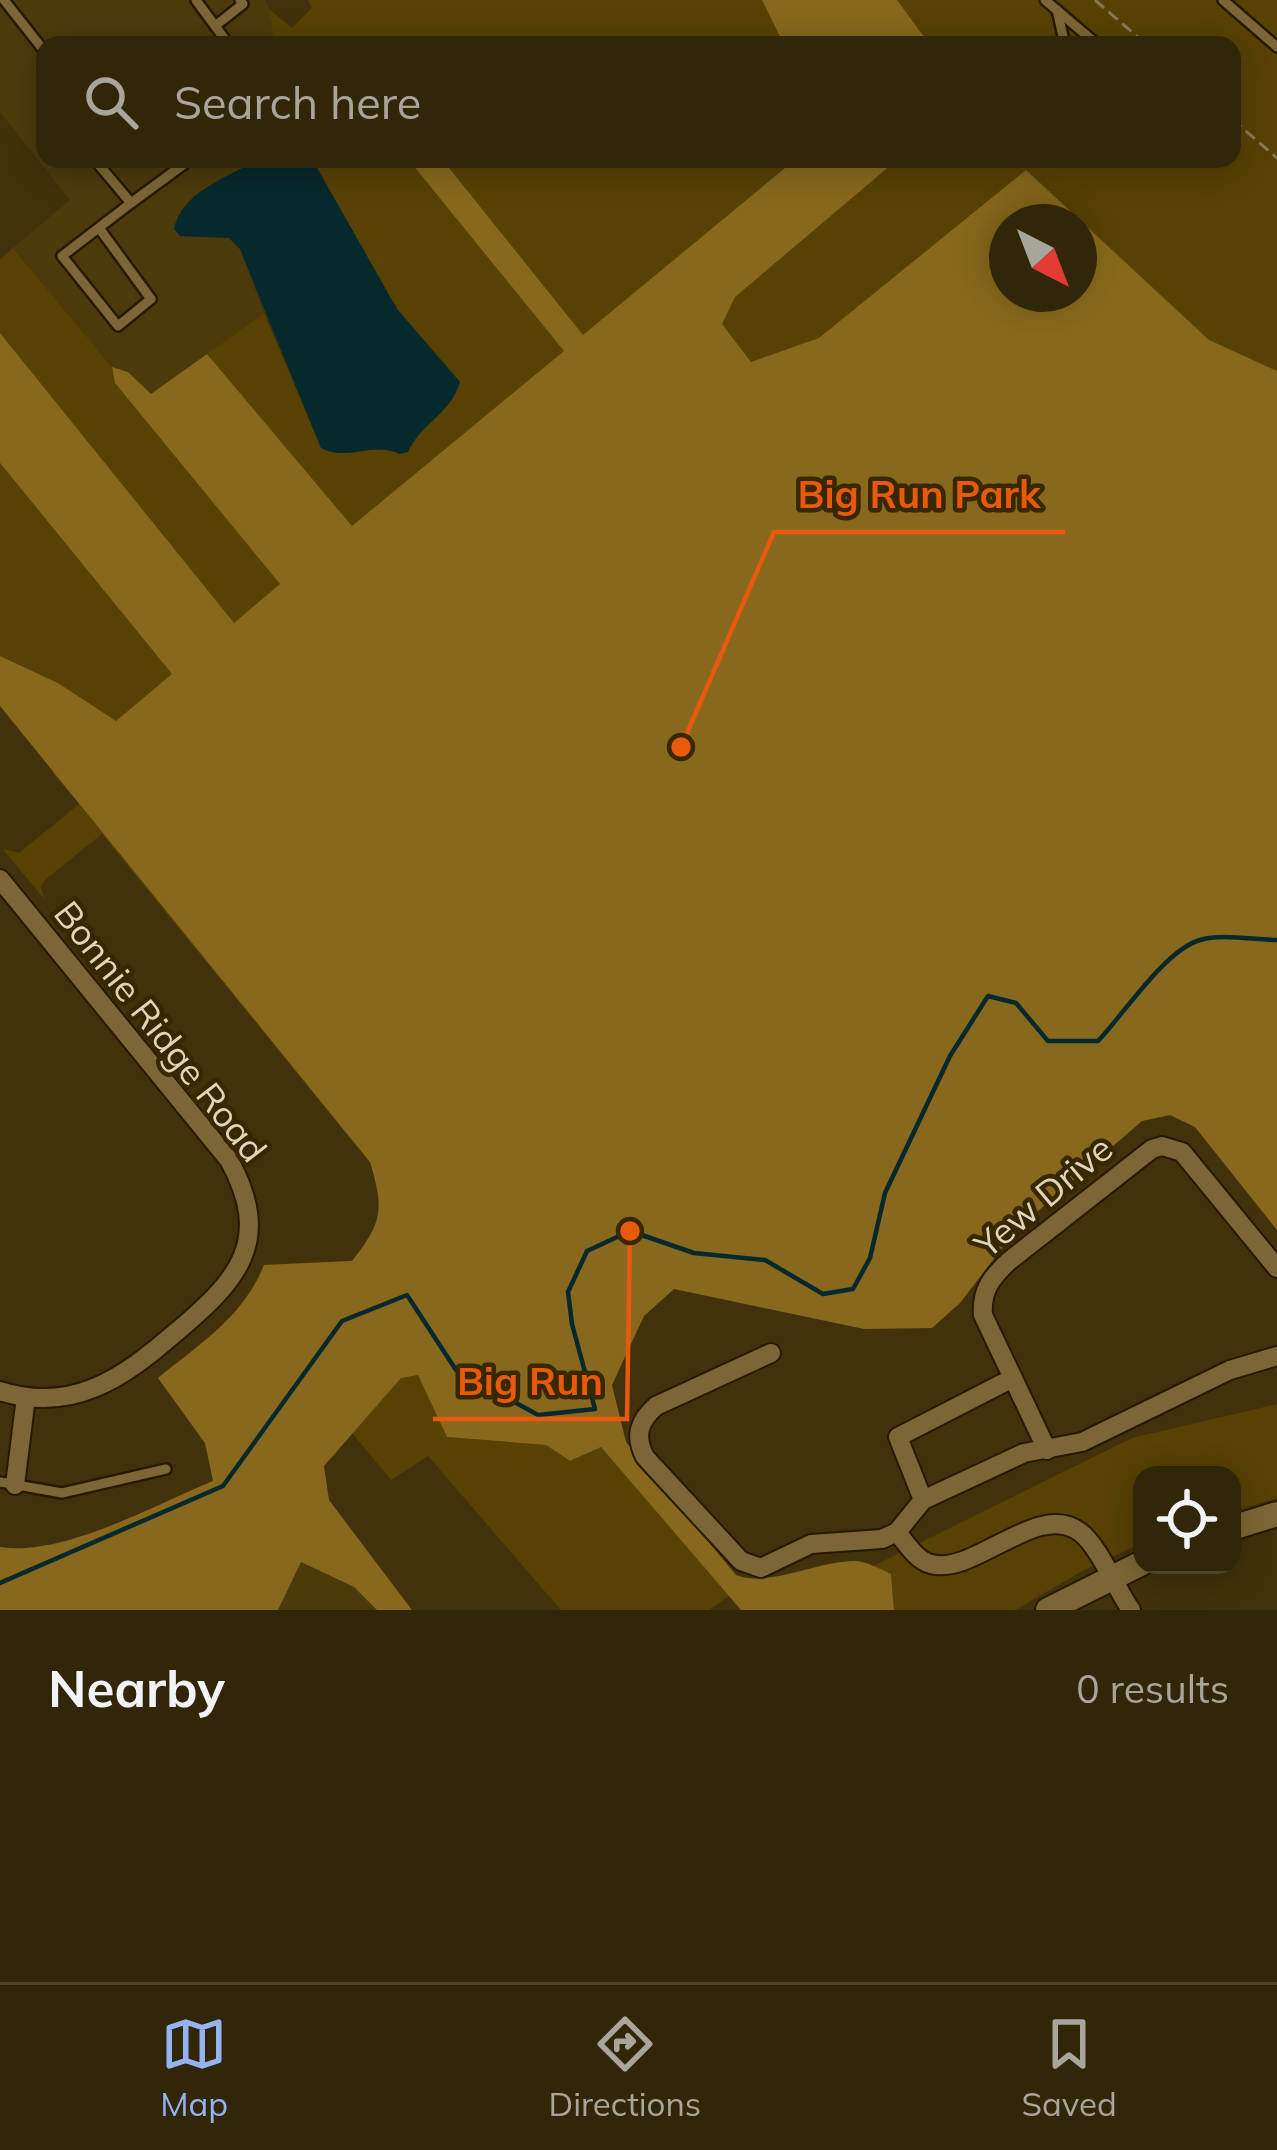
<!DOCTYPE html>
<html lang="en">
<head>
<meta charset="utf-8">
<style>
	body { margin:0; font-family:Mulish,sans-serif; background:#3d3216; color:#f1f3f6 }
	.controls { position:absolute; right:36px; bottom:36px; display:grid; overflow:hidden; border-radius:24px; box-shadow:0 6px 30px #0003 }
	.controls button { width:108px; height:108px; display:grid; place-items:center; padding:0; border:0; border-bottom:3px solid #4d4329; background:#322608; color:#f1f3f6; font:60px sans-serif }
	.compass { position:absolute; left:989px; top:204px; width:108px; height:108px; border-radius:50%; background:#322608; box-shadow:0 6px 30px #0003; rotate:138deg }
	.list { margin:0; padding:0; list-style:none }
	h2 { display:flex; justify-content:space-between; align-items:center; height:156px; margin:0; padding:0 48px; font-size:51px }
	h2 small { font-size:39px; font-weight:400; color:#a8a59c }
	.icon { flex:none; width:66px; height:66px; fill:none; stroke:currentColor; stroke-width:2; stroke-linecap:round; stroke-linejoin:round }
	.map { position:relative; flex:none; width:1277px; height:1610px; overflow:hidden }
	.search { position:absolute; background:#322608; box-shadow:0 6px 30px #0003; left:36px; right:36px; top:36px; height:132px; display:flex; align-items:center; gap:30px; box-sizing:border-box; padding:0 42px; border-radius:24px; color:#a8a59c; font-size:45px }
	.sheet { height:372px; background:#322608 }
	nav { display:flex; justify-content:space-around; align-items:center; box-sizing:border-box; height:168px; border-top:3px solid #4d4329; background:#322608; font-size:33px; color:#a8a59c }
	nav a { display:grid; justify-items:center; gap:6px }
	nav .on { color:#95b2f1 }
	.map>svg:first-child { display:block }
	.built { fill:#4c3a0b }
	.green { fill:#574103; fill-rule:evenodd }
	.forest { fill:#87681c; fill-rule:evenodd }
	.water { fill:#06292d }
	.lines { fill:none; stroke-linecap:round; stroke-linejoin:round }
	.stream { stroke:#06292d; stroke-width:4.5 }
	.service-casing { stroke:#251a01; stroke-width:14 }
	.minor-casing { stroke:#251a01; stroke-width:22 }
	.secondary-casing { stroke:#251a01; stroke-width:28 }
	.path { stroke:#867857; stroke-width:3; stroke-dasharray:12 6; stroke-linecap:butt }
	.service { stroke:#7c6635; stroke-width:9 }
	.minor { stroke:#7c6635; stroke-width:18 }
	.secondary { stroke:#7c6635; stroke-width:24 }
	.labels { text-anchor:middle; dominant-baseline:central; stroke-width:9; stroke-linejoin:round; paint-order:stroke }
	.street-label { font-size:36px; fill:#e0d4bb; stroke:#372800 }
	.leader { fill:none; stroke:#e8590c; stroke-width:4.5 }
	.callout-dot { fill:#e8590c; stroke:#372800; stroke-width:4.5 }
	.callout-label { font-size:39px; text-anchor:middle; font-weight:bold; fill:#e8590c; stroke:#372800; stroke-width:9; stroke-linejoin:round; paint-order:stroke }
</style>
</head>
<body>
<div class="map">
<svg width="1277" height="1610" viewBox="0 0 1277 1610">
	<rect width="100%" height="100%" fill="#42320b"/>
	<g class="built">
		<path d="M0 0H265L270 10 274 45H45V159H260L207 187 180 236 229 238 240 249 264 313 151 395 128 372 112 367 13 248 70 200 0 112Z"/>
		<path d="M300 1562 354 1587 377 1610H278Z"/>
	</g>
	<g class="green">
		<path d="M308 0H762L784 45H274L270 10 292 28 312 8Z"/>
		<path d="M884 0H1277V1108L1015 900 342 1351 246 1501 158 1378C200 1344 244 1316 264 1265L446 1256 102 834 46 879 41 886 44 899 3 849 19 853 79 804 53 773 58 683 0 656V463L172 674 233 623 0 333V259L13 248 112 367 115 383 352 526 207 354 264 313 321 448C348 462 373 441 400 454 423 426 442 416 460 382L397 309 312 159H408L565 350 582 335 442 159H1232V45H918ZM1007 222H1079V294H1007Z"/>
		<path d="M419 1374 448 1437 546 1445 570 1461 601 1446 729 1596 709 1610H561L428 1456 391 1480 352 1433 401 1377Z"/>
		<path d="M1277 1404V1498L1232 1512V1475H1142V1543L1084 1570 1015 1610H894L891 1574 873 1566 1132 1438Z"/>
	</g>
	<g class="forest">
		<path d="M762 0H897L930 45H784Z"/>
		<path d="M408 159H442L583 335 796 159H898L735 297 722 324 751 362 819 338 1026 170 1209 340 1277 371V1230L1195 1127 1170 1115 1142 1121 1016 1230 960 1303 932 1328 864 1329 674 1289 644 1316 612 1385 626 1442 736 1575C767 1588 817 1561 854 1561 866 1561 880 1569 891 1574L894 1610H741L601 1447 570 1461 546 1445 447 1437 418 1375 401 1378 324 1466 329 1500 412 1610H377L354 1587 301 1562 278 1610H0V1547C63 1557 154 1505 213 1481L205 1443 158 1378C200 1344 244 1316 264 1265L352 1261C383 1222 384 1209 370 1162L0 706V656L58 683 116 721 172 674 0 463V333L234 623 280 584 115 383 112 367 128 372 151 394 207 354 352 526 564 351ZM1007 222H1079V294H1007Z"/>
	</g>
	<path class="water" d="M260 159H312L397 309 460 382C451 414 421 423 408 452L400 454C373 441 348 462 321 448L240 249 229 238 180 236 174 229C181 192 229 176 260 159Z"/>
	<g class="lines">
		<path class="stream" d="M0 1583 223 1486 342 1321 407 1295 456 1370 538 1415 595 1409 572 1324 568 1292 587 1251 630 1231 694 1253 765 1260 823 1294 853 1289 870 1258 885 1193 950 1056 988 996 1016 1003 1048 1041H1098C1124 1014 1165 950 1200 940 1221 933 1255 940 1277 940"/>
		<defs>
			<g id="service">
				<path d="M4 0 45 52"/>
				<path d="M196 0 229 45"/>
				<path d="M1045 0 1098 45"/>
				<path d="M1223 0 1277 47"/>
				<path d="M1057 10 1065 45"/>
				<path d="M215 26 243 4 240 0"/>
				<path d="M94 159 131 203 191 159"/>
				<path d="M99 228 151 299 118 326 62 256 131 203"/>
				<path d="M0 1482 62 1493 166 1469"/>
			</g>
			<g id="minor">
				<path d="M0 879 229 1160C274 1242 237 1281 175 1333 123 1378 72 1414 0 1391"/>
				<path d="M771 1353 656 1406C639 1421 634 1436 645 1457L741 1561 761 1568 811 1544 882 1539 897 1532 923 1500 1024 1453 1082 1442 1230 1370 1277 1356"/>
				<path d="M1047 1450 983 1315C981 1290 992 1277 1009 1261L1152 1149 1162 1146 1182 1152 1277 1268"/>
				<path d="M15 1485 26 1397"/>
				<path d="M923 1500 898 1437 1013 1378"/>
				<path d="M897 1532C906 1543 916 1560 931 1564 974 1576 1038 1500 1080 1532 1098 1545 1117 1590 1131 1610"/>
			</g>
			<g id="secondary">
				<path d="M1232 1528 1277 1514"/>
				<path d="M1048 1610 1142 1563"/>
			</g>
		</defs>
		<use href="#service" class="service-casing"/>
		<use href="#minor" class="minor-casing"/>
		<use href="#secondary" class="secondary-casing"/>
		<g class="path">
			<path d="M1095 0 1147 45"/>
			<path d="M1232 119 1277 158"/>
		</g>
		<use href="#service" class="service"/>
		<use href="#minor" class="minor"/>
		<use href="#secondary" class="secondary"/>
	</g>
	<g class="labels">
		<g class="street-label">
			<text transform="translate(161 1031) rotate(52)">Bonnie Ridge Road</text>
			<text transform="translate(1043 1196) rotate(-40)">Yew Drive</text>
		</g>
	</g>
	<path class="leader" d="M681 747L774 532H1065M630 1231L627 1419H433"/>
	<g class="callout-dot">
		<circle cx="681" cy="747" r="12"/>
		<circle cx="630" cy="1231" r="12"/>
	</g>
	<g class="callout-label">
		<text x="919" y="508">Big Run Park</text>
		<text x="530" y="1395">Big Run</text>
	</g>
</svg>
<div class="controls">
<button><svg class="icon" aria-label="locate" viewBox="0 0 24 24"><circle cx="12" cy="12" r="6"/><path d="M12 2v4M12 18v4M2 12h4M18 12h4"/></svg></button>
</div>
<svg class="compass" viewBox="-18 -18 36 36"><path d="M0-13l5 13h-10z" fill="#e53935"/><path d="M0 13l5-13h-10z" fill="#a8a59c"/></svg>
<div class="search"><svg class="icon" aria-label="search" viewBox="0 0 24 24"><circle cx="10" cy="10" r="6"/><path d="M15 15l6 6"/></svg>Search here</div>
</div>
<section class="sheet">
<h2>Nearby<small>0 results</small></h2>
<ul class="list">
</ul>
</section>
<nav>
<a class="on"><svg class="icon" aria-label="map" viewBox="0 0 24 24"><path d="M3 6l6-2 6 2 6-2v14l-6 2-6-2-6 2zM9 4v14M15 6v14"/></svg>Map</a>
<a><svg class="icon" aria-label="directions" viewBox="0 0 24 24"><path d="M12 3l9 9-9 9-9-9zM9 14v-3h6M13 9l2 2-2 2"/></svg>Directions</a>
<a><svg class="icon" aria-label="saved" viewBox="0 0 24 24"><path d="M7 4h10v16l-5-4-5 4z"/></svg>Saved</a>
</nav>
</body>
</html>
